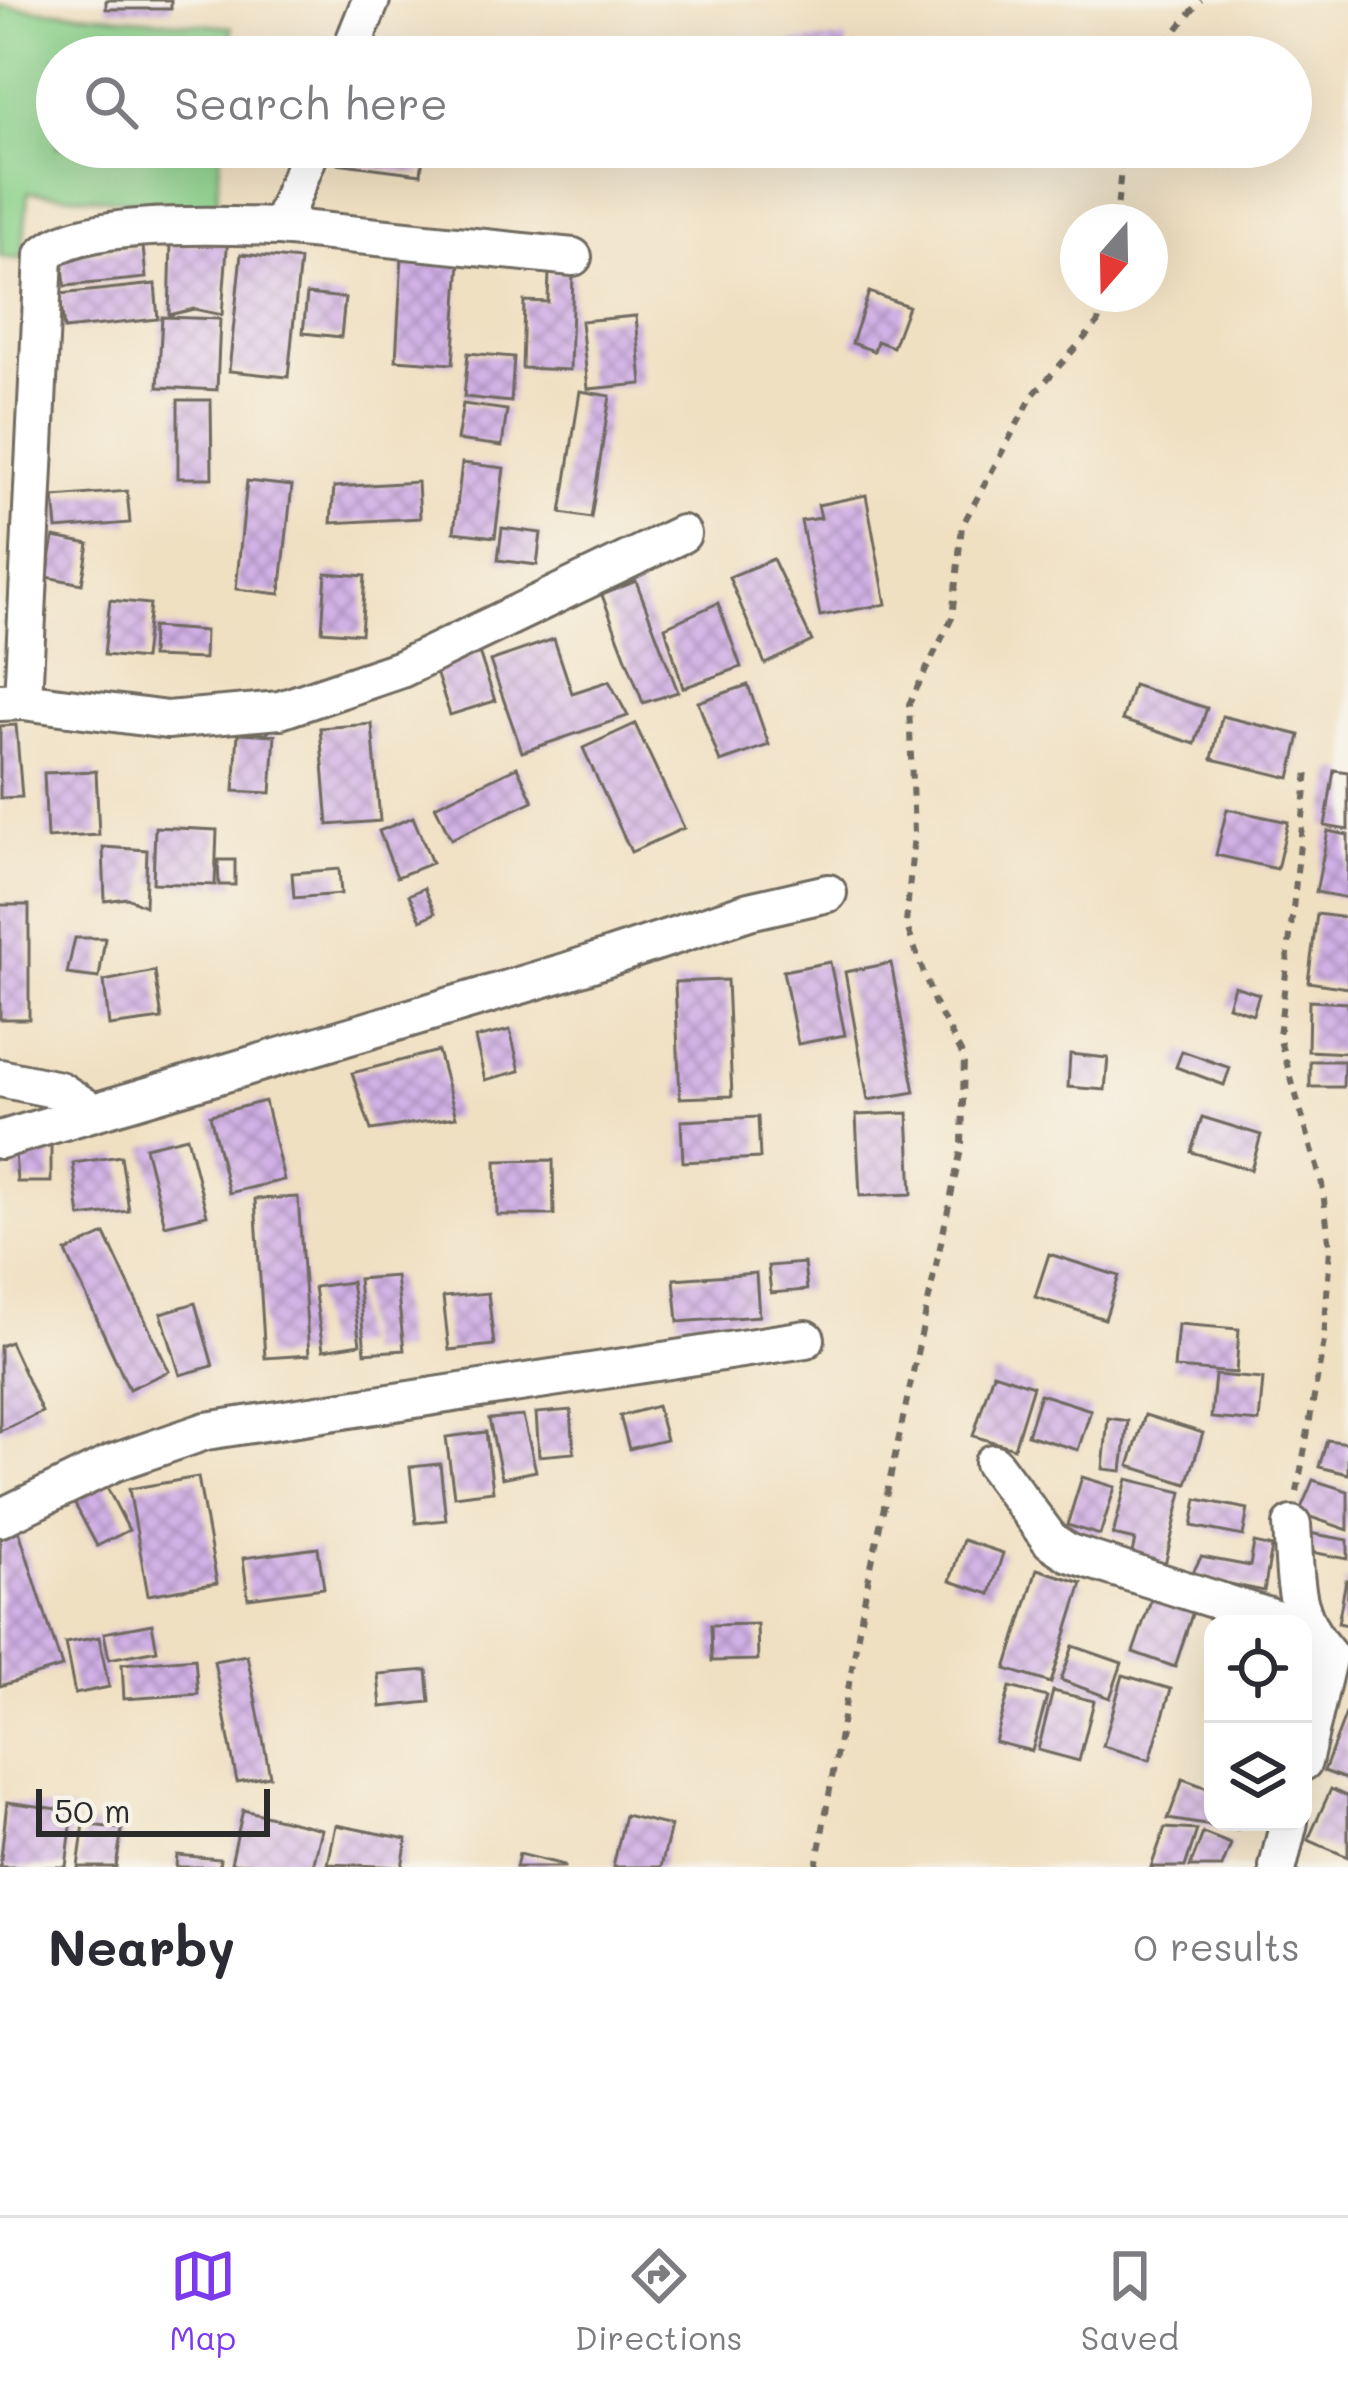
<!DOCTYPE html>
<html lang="en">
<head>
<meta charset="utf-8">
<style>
	body { margin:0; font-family:Mali,sans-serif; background:#f7f7f7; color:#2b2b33 }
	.controls { position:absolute; right:36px; bottom:36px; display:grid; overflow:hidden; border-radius:24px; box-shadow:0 12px 48px #0002 }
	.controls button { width:108px; height:108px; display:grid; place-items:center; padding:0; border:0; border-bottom:3px solid #e1e1e2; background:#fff; color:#2b2b33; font:60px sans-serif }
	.compass { position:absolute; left:1060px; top:204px; width:108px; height:108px; border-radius:50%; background:#fff; box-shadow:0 12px 48px #0002; rotate:200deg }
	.scale { position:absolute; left:36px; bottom:30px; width:234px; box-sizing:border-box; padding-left:12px; border:6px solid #2b2b2b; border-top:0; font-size:33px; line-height:42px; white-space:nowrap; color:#2b2b2b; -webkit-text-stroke:9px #f7f3e8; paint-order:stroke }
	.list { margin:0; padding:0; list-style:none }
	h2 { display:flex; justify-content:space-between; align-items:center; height:156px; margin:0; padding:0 48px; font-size:51px }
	h2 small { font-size:39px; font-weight:400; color:#7c7c81 }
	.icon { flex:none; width:66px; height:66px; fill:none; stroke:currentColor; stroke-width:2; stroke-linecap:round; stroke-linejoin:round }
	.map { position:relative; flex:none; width:1348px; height:1867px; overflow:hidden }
	.search { position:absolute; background:#fff; box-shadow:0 12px 48px #0002; left:36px; right:36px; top:36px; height:132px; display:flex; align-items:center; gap:30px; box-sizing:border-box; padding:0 42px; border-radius:66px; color:#7c7c81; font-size:45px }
	.sheet { height:348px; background:#fff }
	nav { display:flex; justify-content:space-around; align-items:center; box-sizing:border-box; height:168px; border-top:3px solid #e1e1e2; background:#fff; font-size:33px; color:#7c7c81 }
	nav a { display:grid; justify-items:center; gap:6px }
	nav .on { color:#7c3aed }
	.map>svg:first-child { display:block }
	.grass { fill:#8cd18b; stroke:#5c7e5b; stroke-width:3 }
	.building { fill:url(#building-cross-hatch) }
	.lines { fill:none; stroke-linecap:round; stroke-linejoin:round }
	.street-casing { stroke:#706a60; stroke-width:42 }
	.path { stroke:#706a60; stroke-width:6; stroke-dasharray:9 9; stroke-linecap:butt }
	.street { stroke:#fff; stroke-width:36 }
</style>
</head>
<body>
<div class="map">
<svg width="1348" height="1867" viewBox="0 0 1348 1867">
	<defs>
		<pattern id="building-cross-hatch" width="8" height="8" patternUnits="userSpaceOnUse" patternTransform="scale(3)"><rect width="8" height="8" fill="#d1b0e6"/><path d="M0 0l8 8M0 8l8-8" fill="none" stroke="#aa8fbb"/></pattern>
	</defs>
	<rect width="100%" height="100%" fill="#f7f3e8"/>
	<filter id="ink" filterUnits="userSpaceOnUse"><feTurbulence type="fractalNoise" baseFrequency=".00833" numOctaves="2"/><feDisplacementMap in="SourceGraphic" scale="24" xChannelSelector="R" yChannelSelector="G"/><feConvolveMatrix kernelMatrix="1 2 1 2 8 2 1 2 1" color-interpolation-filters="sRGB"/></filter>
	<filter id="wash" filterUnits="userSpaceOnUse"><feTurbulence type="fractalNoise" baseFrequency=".004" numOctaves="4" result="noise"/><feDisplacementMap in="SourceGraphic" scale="48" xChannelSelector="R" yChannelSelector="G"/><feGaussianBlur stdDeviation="2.7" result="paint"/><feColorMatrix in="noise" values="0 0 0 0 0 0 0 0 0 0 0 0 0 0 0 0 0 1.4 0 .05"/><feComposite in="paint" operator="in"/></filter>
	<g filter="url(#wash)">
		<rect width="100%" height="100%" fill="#f0e0c2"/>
		<path class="grass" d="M0 6 232 27 229 57H57V147H221L216 208 28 192 22 259 0 257Z"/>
		<g id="blocks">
			<g class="building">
				<rect x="106" y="0" width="65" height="9"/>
				<path d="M846 38 847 57H778L777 43Z"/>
				<path d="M338 147H424L421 174 336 163Z"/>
				<path d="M201 232 228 235 222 315 194 309 169 315 171 243 201 244Z"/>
				<path d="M143 247 146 278 65 286 62 255Z"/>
				<path d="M241 254 300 260 288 377 229 371Z"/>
				<path d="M402 257 460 261 453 364 396 360Z"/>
				<path d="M549 272 573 273 570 370 522 368 524 301 548 302Z"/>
				<path d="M155 284 158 319 64 329 60 294Z"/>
				<path d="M869 292 908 306 893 347 877 341 874 351 852 343Z"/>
				<path d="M307 294 345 298 341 337 303 333Z"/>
				<path d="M636 316 642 384 588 389 581 321Z"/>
				<path d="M162 317 220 319 217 390 158 387Z"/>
				<path d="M468 353 514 357 511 402 464 397Z"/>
				<path d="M580 391 610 396 591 518 561 513Z"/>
				<path d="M178 400H211L212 478H178Z"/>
				<path d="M463 404 507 410 502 446 457 440Z"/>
				<path d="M462 463 504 468 495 537 454 532Z"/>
				<path d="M247 481 292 486 280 594 236 589Z"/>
				<path d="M418 482 420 518 331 523 334 487Z"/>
				<path d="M127 491 130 523 57 529 54 497Z"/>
				<path d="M866 495 886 604 820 616 801 521 821 518 818 505Z"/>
				<path d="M502 528 541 533 537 565 498 560Z"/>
				<path d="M54 537 89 544 82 584 47 577Z"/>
				<path d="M773 559 812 641 765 664 729 577Z"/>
				<path d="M326 573 365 576 361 634 322 631Z"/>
				<path d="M636 581 678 692 643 703 602 595Z"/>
				<path d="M110 600 150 604 144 659 104 655Z"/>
				<path d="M718 603 741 667 683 688 665 627Z"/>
				<path d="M152 627 205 631 204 659 151 657Z"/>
				<path d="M554 639 572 693 609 681 628 716 522 752 490 661Z"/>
				<path d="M479 652 495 701 450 715 434 666Z"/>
				<path d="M748 685 769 745 720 762 698 702Z"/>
				<path d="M1133 685 1207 708 1195 744 1122 720Z"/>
				<path d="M1222 716 1300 735 1290 778 1212 759Z"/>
				<path d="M372 724 380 821 328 825 320 728Z"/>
				<path d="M635 724 684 828 631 852 583 748Z"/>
				<path d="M16 725 22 797 0 798V726Z"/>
				<path d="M238 733 275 735 271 793 234 791Z"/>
				<path d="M517 767 533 801 451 839 435 806Z"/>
				<path d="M1334 770 1348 772V830L1325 826Z"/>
				<path d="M96 771 99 835 47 838 44 773Z"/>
				<path d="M1227 809 1288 822 1277 869 1216 855Z"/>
				<path d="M413 817 432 863 397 877 379 831Z"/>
				<path d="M155 827 217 830 215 885 153 883Z"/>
				<path d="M1328 831 1348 835V898L1316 892Z"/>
				<path d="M103 847 147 850 145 906 127 898 105 901Z"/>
				<path d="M218 860H235V885H219Z"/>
				<path d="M339 869 341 894 294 898 292 873Z"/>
				<path d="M424 888 435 913 421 920 409 895Z"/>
				<rect x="0" y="905" width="29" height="114"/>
				<path d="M1317 914 1348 918V988L1308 982Z"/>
				<path d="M75 938H105L99 978 67 974Z"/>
				<path d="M830 962 845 1035 798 1044 783 971Z"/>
				<path d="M891 963 915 1092 868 1100 845 972Z"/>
				<path d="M155 971 162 1019 109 1026 104 981Z"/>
				<path d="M727 980 732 1096 680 1098 675 982Z"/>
				<path d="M1234 986 1259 994 1253 1014 1228 1006Z"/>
				<path d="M1309 1001 1348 1003V1053L1308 1051Z"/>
				<path d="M510 1030 520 1071 485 1080 475 1038Z"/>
				<path d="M438 1051 456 1117 371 1130 352 1073Z"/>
				<path d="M1182 1051 1230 1068 1224 1085 1176 1067Z"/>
				<path d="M1070 1054 1108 1058 1105 1090 1068 1087Z"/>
				<path d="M1310 1061H1344L1343 1087H1310Z"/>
				<path d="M265 1101 284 1180 229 1193 210 1115Z"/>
				<path d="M908 1113 912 1194 860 1196 856 1115Z"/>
				<path d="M758 1117 760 1158 683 1162 681 1121Z"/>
				<path d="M1202 1117 1261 1135 1251 1170 1191 1152Z"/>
				<path d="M187 1137 207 1215 165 1225 145 1147Z"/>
				<path d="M51 1140V1182H17L15 1150Z"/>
				<path d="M121 1156 129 1211 80 1217 73 1163Z"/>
				<path d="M553 1160 554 1215H497L496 1161Z"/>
				<path d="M298 1197 309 1355 265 1358 255 1199Z"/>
				<path d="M105 1234 169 1371 129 1389 66 1252Z"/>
				<path d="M1049 1254 1119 1276 1105 1319 1035 1297Z"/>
				<path d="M804 1263 807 1290 771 1293 768 1266Z"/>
				<path d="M756 1273 759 1316 678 1322 674 1279Z"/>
				<path d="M396 1276 404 1350 365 1353 358 1279Z"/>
				<path d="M351 1282 360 1344 323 1350 314 1287Z"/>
				<path d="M488 1293 494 1345 449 1350 443 1297Z"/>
				<path d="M195 1303 213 1366 180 1375 161 1313Z"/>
				<path d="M1178 1324 1239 1329 1236 1373 1174 1368Z"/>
				<path d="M10 1342 42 1412 0 1431V1346Z"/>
				<path d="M993 1373 1033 1386 1014 1448 973 1436Z"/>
				<path d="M1215 1375 1263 1379 1259 1422 1211 1418Z"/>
				<path d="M1040 1394 1091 1410 1078 1450 1027 1435Z"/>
				<path d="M657 1406 666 1440 629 1449 620 1416Z"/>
				<path d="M571 1410 574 1453 539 1456 536 1413Z"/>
				<path d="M1145 1415 1203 1433 1187 1484 1129 1466Z"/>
				<path d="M523 1416 536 1471 502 1478 489 1419Z"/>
				<path d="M1108 1418 1128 1421 1122 1471 1103 1469Z"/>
				<path d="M486 1432 493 1491 454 1496 446 1437Z"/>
				<path d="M1327 1440 1348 1443V1474L1319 1467Z"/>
				<path d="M440 1464 446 1520 416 1523 410 1467Z"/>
				<path d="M101 1476 129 1530 97 1546 69 1493Z"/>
				<path d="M198 1477 217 1583 148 1595 129 1489Z"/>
				<path d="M1082 1477 1115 1487 1100 1535 1067 1525Z"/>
				<path d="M1127 1479 1182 1492 1165 1565 1131 1557 1135 1540 1113 1535Z"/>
				<path d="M1313 1480 1348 1491V1530L1299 1513Z"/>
				<path d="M1197 1499 1248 1509 1243 1536 1192 1526Z"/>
				<path d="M19 1531 62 1667 0 1686V1539Z"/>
				<path d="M1309 1533 1348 1540V1559L1306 1551Z"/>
				<path d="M963 1540 1003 1553 990 1594 950 1581Z"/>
				<path d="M1254 1543 1272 1547 1264 1591 1191 1576 1201 1557 1250 1566Z"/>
				<path d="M318 1548 324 1588 248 1598 243 1558Z"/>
				<path d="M1037 1569 1082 1583 1051 1683 1006 1669Z"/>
				<path d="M1346 1580H1348V1625L1338 1623Z"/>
				<path d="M1152 1597 1193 1611 1175 1667 1133 1652Z"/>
				<path d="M152 1624 157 1650 109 1659 104 1633Z"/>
				<path d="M757 1624 758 1660 712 1661 711 1625Z"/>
				<path d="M99 1637 109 1687 75 1694 65 1643Z"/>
				<path d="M1073 1646 1122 1663 1110 1698 1061 1680Z"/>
				<path d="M247 1655 270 1776 237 1782 214 1661Z"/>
				<path d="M195 1658 198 1694 124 1699 122 1664Z"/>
				<path d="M427 1670 430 1702 381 1707 378 1674Z"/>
				<path d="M1123 1675 1171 1689 1150 1760 1103 1746Z"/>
				<path d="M1010 1687 1047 1697 1032 1751 995 1742Z"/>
				<path d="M1053 1691 1094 1701 1079 1761 1038 1750Z"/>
				<path d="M1348 1708V1780L1324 1771Z"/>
				<path d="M1183 1779 1213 1790V1822H1240L1237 1830 1168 1819Z"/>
				<path d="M1331 1789 1348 1797V1857L1308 1840Z"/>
				<path d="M7 1802 73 1811 66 1867H0Z"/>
				<path d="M243 1810 322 1829 313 1867 231 1863Z"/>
				<path d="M625 1815 671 1826 661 1867H613Z"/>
				<path d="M84 1824 122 1829 116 1867H78Z"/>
				<path d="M336 1825 407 1839 402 1867 328 1864Z"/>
				<path d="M1165 1828 1197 1830 1185 1867H1151Z"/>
				<path d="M1203 1833 1231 1844 1222 1867H1190Z"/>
				<path d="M519 1854 564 1865V1867H516Z"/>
				<path d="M177 1855 220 1859 219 1867H176Z"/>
			</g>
		</g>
	</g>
	<g filter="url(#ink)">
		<use href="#blocks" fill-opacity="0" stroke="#706a60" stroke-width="3"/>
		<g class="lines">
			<defs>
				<g id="street">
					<path d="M348 57 371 0"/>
					<path d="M280 227 573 257"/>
					<path d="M23 701 167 720 280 710 401 669 682 534"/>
					<path d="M0 702 23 701 44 255C80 218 227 226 280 227L312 147"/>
					<path d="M0 1078 59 1090 90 1110"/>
					<path d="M0 1140 565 972 749 911 828 893"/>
					<path d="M993 1463 1051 1541 1069 1553 1291 1624"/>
					<path d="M0 1518 113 1463 206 1431 806 1339"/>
					<path d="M1292 1525C1296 1580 1291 1613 1328 1655L1303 1762"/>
					<path d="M1278 1867 1289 1822"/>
				</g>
			</defs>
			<use href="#street" class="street-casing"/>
			<g class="path">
				<path d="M1155 57 1201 0"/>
				<path d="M1116 222 1123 147"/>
				<path d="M1297 1492 1324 1341 1330 1248 1322 1184 1279 1037 1308 771"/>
				<path d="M816 1867 866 1590 962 1145 964 1058 934 1002 906 924 914 834 909 704 952 618 962 526 1033 395 1098 323 1103 294"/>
			</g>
			<use href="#street" class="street"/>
		</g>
	</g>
</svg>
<div class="controls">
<button><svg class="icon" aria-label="locate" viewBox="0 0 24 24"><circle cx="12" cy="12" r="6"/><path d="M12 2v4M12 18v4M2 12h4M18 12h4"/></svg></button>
<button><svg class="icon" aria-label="layers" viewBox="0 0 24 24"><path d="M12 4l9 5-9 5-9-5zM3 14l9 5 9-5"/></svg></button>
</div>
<svg class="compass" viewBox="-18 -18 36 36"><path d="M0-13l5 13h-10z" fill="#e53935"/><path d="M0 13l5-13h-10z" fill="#7c7c81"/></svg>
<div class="scale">50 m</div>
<div class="search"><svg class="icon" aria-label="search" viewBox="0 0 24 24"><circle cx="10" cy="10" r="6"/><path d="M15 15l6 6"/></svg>Search here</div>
</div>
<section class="sheet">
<h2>Nearby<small>0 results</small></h2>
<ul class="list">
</ul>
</section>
<nav>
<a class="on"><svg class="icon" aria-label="map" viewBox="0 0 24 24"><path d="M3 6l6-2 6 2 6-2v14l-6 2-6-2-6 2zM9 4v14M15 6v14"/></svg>Map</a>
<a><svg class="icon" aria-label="directions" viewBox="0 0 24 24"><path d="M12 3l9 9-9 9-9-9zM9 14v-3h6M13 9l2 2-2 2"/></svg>Directions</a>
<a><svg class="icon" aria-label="saved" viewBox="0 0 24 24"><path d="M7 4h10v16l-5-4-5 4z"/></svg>Saved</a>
</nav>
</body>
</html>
